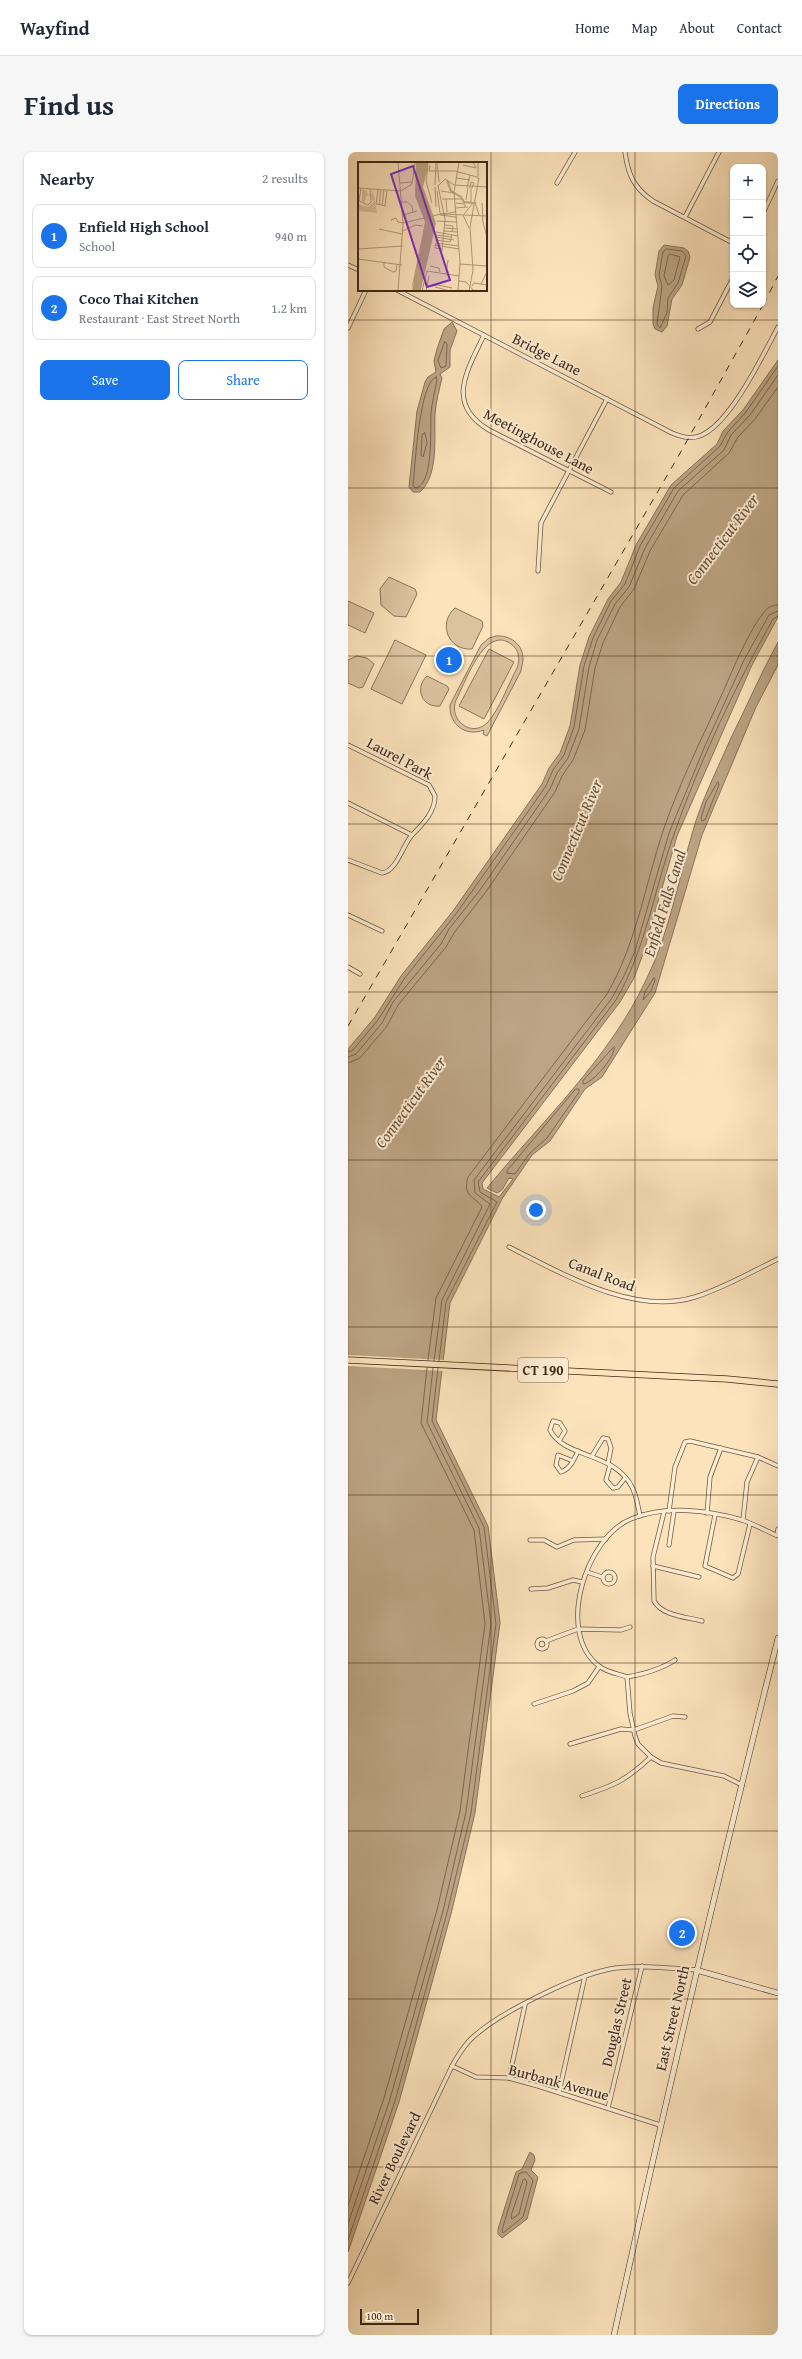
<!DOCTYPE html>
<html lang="en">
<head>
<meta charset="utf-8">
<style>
	body { margin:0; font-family:"Gentium Book Plus",serif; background:#f6f6f7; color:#1f2937 }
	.controls { position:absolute; right:12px; top:12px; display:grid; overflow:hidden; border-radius:8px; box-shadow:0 1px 3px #0004 }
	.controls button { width:36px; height:36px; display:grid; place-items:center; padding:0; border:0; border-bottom:1px solid #e0e1e3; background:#fff; color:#1f2937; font:20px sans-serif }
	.scale { position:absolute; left:12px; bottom:10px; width:59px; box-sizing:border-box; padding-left:4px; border:2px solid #402917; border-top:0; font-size:11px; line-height:14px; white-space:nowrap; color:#402917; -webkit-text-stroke:3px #fdedd3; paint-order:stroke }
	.you { position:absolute; left:188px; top:1058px; width:14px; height:14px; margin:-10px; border:3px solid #fff; border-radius:50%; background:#1a73e8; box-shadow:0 0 0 6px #1a73e833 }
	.badge { display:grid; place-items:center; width:26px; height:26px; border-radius:50%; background:#1a73e8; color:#fff; font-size:13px; font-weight:700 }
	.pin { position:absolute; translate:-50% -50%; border:2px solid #fff; box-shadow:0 1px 4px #0006 }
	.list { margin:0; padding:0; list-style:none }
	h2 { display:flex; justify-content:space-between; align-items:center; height:52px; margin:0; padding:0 16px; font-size:17px }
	h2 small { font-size:13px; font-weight:400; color:#747a83 }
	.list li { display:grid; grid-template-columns:26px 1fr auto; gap:12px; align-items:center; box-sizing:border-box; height:64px; margin:0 8px 8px; padding:0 8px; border:1px solid #e0e1e3; border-radius:8px }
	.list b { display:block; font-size:15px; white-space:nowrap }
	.list p { margin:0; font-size:13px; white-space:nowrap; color:#747a83 }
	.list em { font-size:13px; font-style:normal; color:#747a83 }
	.actions { display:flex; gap:8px; padding:12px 16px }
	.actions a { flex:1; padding:9px 0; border:1px solid #1a73e8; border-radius:8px; text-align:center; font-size:14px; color:#1a73e8 }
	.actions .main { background:#1a73e8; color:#fff }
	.icon { flex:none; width:22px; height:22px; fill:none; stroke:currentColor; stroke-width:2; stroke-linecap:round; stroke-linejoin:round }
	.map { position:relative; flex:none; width:430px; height:2183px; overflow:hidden; border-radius:8px }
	header { display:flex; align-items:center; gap:24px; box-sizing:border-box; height:56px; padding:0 20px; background:#fff; border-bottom:1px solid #e0e1e3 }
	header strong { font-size:19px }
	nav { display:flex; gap:22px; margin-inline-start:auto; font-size:14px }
	.intro { display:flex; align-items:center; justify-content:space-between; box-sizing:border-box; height:96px; padding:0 24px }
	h1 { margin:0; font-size:28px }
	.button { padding:10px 18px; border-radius:8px; background:#1a73e8; color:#fff; font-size:14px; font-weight:700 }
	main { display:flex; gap:24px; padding:0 24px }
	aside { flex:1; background:#fff; border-radius:8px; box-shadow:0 1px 3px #0004 }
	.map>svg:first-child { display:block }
	.green { fill:#dcc3a0; stroke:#8e765c; fill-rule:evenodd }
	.water { fill:#bca484; stroke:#8a7358 }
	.pier { fill:#fce3bc }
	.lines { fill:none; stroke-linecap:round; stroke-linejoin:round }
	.shore { stroke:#7e664e; stroke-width:1 }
	.minor-casing { stroke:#6f5840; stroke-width:5 }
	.secondary-casing { stroke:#402917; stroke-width:6 }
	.primary-casing { stroke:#402917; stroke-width:7 }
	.minor { stroke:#fdedd3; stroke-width:3.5 }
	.secondary { stroke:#fdedd3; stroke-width:5 }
	.primary { stroke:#fce3bc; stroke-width:5.5 }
	.rail { stroke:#402917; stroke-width:1; stroke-dasharray:7 7; stroke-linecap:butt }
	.grid { fill:none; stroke:#402917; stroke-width:1; stroke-opacity:0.55 }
	.labels { text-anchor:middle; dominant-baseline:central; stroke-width:4; stroke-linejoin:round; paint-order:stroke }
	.shield { fill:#fdedd3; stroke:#79644f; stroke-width:1 }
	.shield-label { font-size:14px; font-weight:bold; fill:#402917 }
	.street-label { font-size:15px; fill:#402917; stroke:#fdedd3 }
	.water-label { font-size:16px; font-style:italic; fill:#654e38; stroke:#fdedd3 }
	.inset-river { fill:none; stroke:#bca484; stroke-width:2 }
	.inset-road { fill:none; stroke:#b1997a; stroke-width:1 }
	.view { fill:#7b2cbf; fill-opacity:0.15; stroke:#7b2cbf; stroke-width:2 }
	.inset-edge { fill:none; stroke:#402917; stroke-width:2 }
</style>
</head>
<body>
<header>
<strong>Wayfind</strong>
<nav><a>Home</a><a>Map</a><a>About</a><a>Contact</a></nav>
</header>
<div class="intro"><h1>Find us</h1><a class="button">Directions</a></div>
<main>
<aside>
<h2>Nearby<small>2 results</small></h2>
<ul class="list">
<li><span class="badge">1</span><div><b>Enfield High School</b><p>School</p></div><em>940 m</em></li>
<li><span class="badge">2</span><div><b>Coco Thai Kitchen</b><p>Restaurant · East Street North</p></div><em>1.2 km</em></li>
</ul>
<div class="actions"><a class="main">Save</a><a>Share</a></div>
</aside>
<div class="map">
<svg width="430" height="2183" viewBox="0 0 430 2183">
	<rect width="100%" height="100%" fill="#fce3bc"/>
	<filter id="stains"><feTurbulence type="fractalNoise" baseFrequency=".005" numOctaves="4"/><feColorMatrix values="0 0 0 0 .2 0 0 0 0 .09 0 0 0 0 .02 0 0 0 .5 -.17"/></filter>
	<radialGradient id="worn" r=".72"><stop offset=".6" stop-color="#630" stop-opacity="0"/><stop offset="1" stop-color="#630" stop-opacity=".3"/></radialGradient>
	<g class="green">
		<path d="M41 425 67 437 69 442 58 465 46 464 33 453 32 437Z"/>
		<path d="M0 449 26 461 17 481 0 473Z"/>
		<path d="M107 456 134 469 135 474 124 497C101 499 89 472 107 456Z"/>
		<path d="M148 484C162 483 175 492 175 507 175 511 173 516 173 519L139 584 135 582 136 578C118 585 101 573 102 553L133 493 141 486ZM154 488C168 491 174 503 169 516 161 531 151 558 140 570 124 587 100 568 108 548 117 531 132 486 154 488Z"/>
		<path d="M47 488 78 503 54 552 23 537Z"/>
		<path d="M141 497 166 510 136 567 111 554Z"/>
		<path d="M9 504 19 506 26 512 15 535 11 536 0 531V508Z"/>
		<path d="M79 524 99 534 101 537 92 554C74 556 66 536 79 524Z"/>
	</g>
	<g class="water">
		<path d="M316 93 336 96 340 99 342 105 334 133 324 147 319 174 314 180 307 177 305 172V156L310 134 307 123 311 99Z"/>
		<path d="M104 170 109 179 102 198V215L92 222 94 226C91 238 88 250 87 262 86 285 91 323 72 340H65L61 335 69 259 77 230 80 225 88 220 86 209 89 197 96 177Z"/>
		<path d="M430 208V465L404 513 329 684 295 802 286 826 272 850 134 1031 135 1037 151 1045 165 1027 161 1026 154 1038 149 1041 139 1036C195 968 262 906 299 826 321 781 330 730 344 682 353 649 369 618 383 586 399 554 413 521 430 490V513L408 555 354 683 307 841 254 925 237 937 202 989 184 1003 154 1047 102 1151 88 1268 140 1374 152 1471 127 1661 103 1762 51 1950 0 2100V897L27 865 53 824 105 759 194 632 201 616 212 601 222 574 232 513 241 485 260 447 273 430 288 393 323 333 369 292 375 279 395 258Z"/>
		<path d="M182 2000 186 2003 187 2008 183 2018 190 2025 179 2067 154 2086 150 2082V2077L168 2020 174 2017Z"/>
	</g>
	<path class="pier" d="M0 1203 97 1208 96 1219 0 1214Z"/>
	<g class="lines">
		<g class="shore">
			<path d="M319 97 334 99 338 104 330 131 320 146 319 161 312 176 309 172 314 134 311 123 315 100Z"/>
			<path d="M322 102 332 105 326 128 320 133 316 124 320 104Z"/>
			<path d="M97 190 99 192 98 214 93 216 90 209Z"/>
			<path d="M88 225 89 228C87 239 84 250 83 261 82 276 86 331 68 336L65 334C67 316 71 230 88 225Z"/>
			<path d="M77 281 79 291 75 305 73 303 74 283Z"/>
			<path d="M370 630 371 633 357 668 354 669 353 666 358 650Z"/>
			<path d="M306 826 307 828 303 839 295 848 297 840Z"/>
			<path d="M266 895C268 904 245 931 235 932V929Z"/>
			<path d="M0 900 5 898 30 868 56 827 108 762 198 634 205 618 216 603 226 575 236 514 245 486 263 449 277 432 292 394 326 336 372 294 379 281 398 260 430 214"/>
			<path d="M0 905 8 902 34 871 45 850 93 792 101 777 132 738 202 637 209 621 220 606 231 577 241 515 249 488 267 452 281 435 297 396 330 339 376 298 383 283 402 263 430 223"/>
			<path d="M0 911 12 906 39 874 50 853 98 795 106 781 137 741 207 640 214 624 225 608 237 578 247 516 255 491 272 455 286 437 302 399 335 343 381 301 390 285 407 267 430 235"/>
			<path d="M228 937H231V940L199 986 182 1001 167 1022 159 1021V1019Z"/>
			<path d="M80 1208 88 1146 134 1055C127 1044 114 1045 120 1025L259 842C288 792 297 734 315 679 331 632 354 586 375 540 385 517 401 478 417 459 420 455 425 453 430 453"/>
			<path d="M86 1209 94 1148 142 1052 127 1041 126 1028 264 846 277 822 287 799 321 681 357 594 396 508 421 463 430 459"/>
			<path d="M91 1209 98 1150 149 1050 132 1040 130 1030 268 848C298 796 306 738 326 682 352 608 387 535 425 467L430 464"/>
			<path d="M178 2020 185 2028 175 2065 155 2081 154 2078 171 2022Z"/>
			<path d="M177 2027 179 2030 171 2062 164 2067 163 2064 175 2028Z"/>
			<path d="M0 2053 36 1946 89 1758 112 1659 137 1472 126 1378 73 1271 79 1216"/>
			<path d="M0 2072 42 1947 95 1759 118 1660 143 1472 131 1376 79 1270 85 1216"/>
			<path d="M0 2088 47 1949 99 1761 123 1661 148 1472 136 1375 84 1269 90 1216"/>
		</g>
		<defs>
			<g id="minor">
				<path d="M277 0C280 23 286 36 305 49L385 91"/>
				<path d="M429 0 430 1"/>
				<path d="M209 31 227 0"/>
				<path d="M415 61 430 29"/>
				<path d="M337 65 371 0"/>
				<path d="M0 113 11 118"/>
				<path d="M49 138 324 281C334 285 344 288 354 283 383 270 415 203 430 175"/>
				<path d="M0 176 18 138"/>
				<path d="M350 177 362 170 385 126"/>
				<path d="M136 183C119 219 97 252 141 278L263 340"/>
				<path d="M190 419 193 371 259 247"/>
				<path d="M0 593 81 633 87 644C87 660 75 672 64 683 54 694 49 719 34 721L0 708"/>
				<path d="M0 651 64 683"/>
				<path d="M0 763 34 779"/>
				<path d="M0 815 12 822"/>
				<path d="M161 1095C215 1122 286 1164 347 1145 376 1136 403 1120 430 1107"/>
				<path d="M211 1289 217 1279 212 1271 205 1269 202 1278C216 1307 268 1299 285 1337 289 1346 290 1355 292 1364"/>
				<path d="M244 1304 255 1286 260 1287 263 1296 260 1311"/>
				<path d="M225 1309 210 1303 208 1313 213 1320C222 1317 226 1308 230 1299"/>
				<path d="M262 1313 258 1328 265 1336 270 1335 277 1326"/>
				<path d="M321 1359 327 1315 337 1290 342 1289 410 1305 430 1314"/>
				<path d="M316 1360 305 1405 306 1449C314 1464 339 1465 354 1469"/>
				<path d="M359 1361 362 1325 373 1296"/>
				<path d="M367 1363 357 1414 385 1426 390 1422 402 1372"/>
				<path d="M395 1368 399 1330 410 1305"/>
				<path d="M429 1383 430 1377"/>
				<path d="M182 1388H196L209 1395 226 1388 258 1387"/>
				<path d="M321 1393 326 1359"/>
				<path d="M305 1414 351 1425"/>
				<circle cx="261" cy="1426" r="6"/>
				<path d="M239 1420 254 1425"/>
				<path d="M183 1437 200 1436 225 1428 234 1430"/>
				<circle cx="194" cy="1492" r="5"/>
				<path d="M198 1489 230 1477 273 1478 282 1475"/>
				<path d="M279 1525C296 1522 312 1518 327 1508"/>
				<path d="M186 1552 225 1539 240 1531 251 1515"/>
				<path d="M222 1592 273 1577 286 1578 325 1564 337 1565"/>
				<path d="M394 1633 376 1624 313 1611 303 1605 290 1592 287 1584 282 1561 279 1525C271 1522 258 1520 251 1514 207 1481 238 1385 283 1367 317 1353 360 1358 394 1368 406 1372 418 1379 430 1384"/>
				<path d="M234 1644C267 1633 277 1629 303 1605"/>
				<path d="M104 1914 128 1925 161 1926 190 1934 312 1973"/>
				<path d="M161 1926 177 1853"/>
				<path d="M211 1940 237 1824"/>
				<path d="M260 1956 294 1814"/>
				<path d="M0 2131 104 1914C109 1905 114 1897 121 1889 147 1862 231 1821 268 1816 295 1813 321 1816 348 1818"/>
			</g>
			<g id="secondary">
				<path d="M348 1818 430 1841"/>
				<path d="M266 2183C317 1950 372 1718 430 1486"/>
			</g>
			<path id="primary" d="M0 1208 379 1227 430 1232"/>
		</defs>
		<use href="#minor" class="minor-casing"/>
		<use href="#secondary" class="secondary-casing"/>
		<use href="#primary" class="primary-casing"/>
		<use href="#minor" class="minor"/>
		<use href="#secondary" class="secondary"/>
		<use href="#primary" class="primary"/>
		<g class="rail">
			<path d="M415 153 430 124"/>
			<path d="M0 874 331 303 415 153"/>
		</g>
	</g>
	<path class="grid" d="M143 0V2183M287 0V2183M0 168H430M0 336H430M0 504H430M0 672H430M0 840H430M0 1008H430M0 1175H430M0 1343H430M0 1511H430M0 1679H430M0 1847H430M0 2015H430"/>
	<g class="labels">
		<rect class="shield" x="170" y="1206" width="50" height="24" rx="3"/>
		<g class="shield-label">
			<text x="195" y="1218">CT 190</text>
		</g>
		<g class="street-label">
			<text transform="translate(199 202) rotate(27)">Bridge Lane</text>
			<text transform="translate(191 289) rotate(28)">Meetinghouse Lane</text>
			<text transform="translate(52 606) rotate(28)">Laurel Park</text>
			<text transform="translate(254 1122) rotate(21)">Canal Road</text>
			<text transform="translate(324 1866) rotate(-77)">East Street North</text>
			<text transform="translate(268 1870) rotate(-77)">Douglas Street</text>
			<text transform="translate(211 1930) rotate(15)">Burbank Avenue</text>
			<text transform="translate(46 2006) rotate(-64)">River Boulevard</text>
		</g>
		<g class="water-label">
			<text transform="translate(374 387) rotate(-53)">Connecticut River</text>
			<text transform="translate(228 678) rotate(-67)">Connecticut River</text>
			<text transform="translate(316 751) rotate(-73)">Enfield Falls Canal</text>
			<text transform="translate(62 950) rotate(-54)">Connecticut River</text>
		</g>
	</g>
	<g transform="translate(10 10)">
		<rect width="129" height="129" fill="#fce3bc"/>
		<path d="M4 27 9 29 10 33 14 32 15 27 19 51 0 49V42L10 45 15 40 13 33 10 34 9 33 6 41 4 39Z" fill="#dcc3a0"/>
		<path d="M58 0H71L65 25 78 61 63 128 54 129 56 119 53 129 67 60 57 34Z" fill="#bca484"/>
		<path class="inset-river" d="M89 18 93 29 103 35 106 40 115 41"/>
		<path class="inset-road" d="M40 0 45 62 40 129M120 0V17M79 2 81 20M72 3 71 9H97L119 15M105 3 118 6 115 0M70 4 68 19 74 41M98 16 112 18M42 21 54 20M77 23 78 1 87 0M96 23 129 25M80 24 87 57 84 89M80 24 87 17 96 23M77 25 78 45M0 26 43 29M3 26 1 39 10 43 13 40 12 27M109 26 112 13M112 26 113 20 116 21 114 26M20 28 18 42 24 43 27 44 29 29M43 29 54 22 57 0M79 29 82 51M83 29 96 31M84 37H103M88 37 89 50M108 38 110 26M44 40H49L54 44 55 50M113 40V26M117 40 121 53M98 41 107 42V45M124 41 125 60 129 75M21 42 23 28M24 43 26 28M97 46 110 45M82 52 98 50M106 52 116 40M45 53 59 49M82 53 98 55M105 53 111 66M35 57 33 58 38 56 40 60 45 61M79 59 98 60M45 61 83 52 129 54M87 63 95 64 94 70M87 66 99 67M21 67 44 72M45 69 57 63 65 64M86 69 99 70M78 70 100 74M78 73 93 75M77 75 96 78M77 78 92 80 94 73M77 83 101 87M0 87 45 84M84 87 77 86 78 81 101 84M0 97 44 103M26 101V105L35 110 38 109 39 103M102 102 129 104M72 104 81 106 82 110M88 112 90 98M101 119 108 120 116 129M123 122 129 110M114 124 116 121 129 123M69 125 80 123 94 126M77 125 92 129M64 129 69 109 101 114M68 129 71 114M100 129 102 100 96 30 101 0M111 129 115 108 112 65 121 16"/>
		<path class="view" d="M55 4 92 118 69 125 33 12Z"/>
		<rect width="129" height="129" class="inset-edge"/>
	</g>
	<rect width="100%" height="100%" filter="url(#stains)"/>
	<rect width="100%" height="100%" fill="url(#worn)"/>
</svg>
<div class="controls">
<button>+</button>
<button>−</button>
<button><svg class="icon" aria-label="locate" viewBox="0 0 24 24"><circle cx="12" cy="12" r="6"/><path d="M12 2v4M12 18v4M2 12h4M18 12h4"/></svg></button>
<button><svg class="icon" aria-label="layers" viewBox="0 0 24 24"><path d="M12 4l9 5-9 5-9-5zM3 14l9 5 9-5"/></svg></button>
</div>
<div class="scale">100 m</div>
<div class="you"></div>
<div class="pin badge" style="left:101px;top:508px">1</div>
<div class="pin badge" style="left:334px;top:1781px">2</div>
</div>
</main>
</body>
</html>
